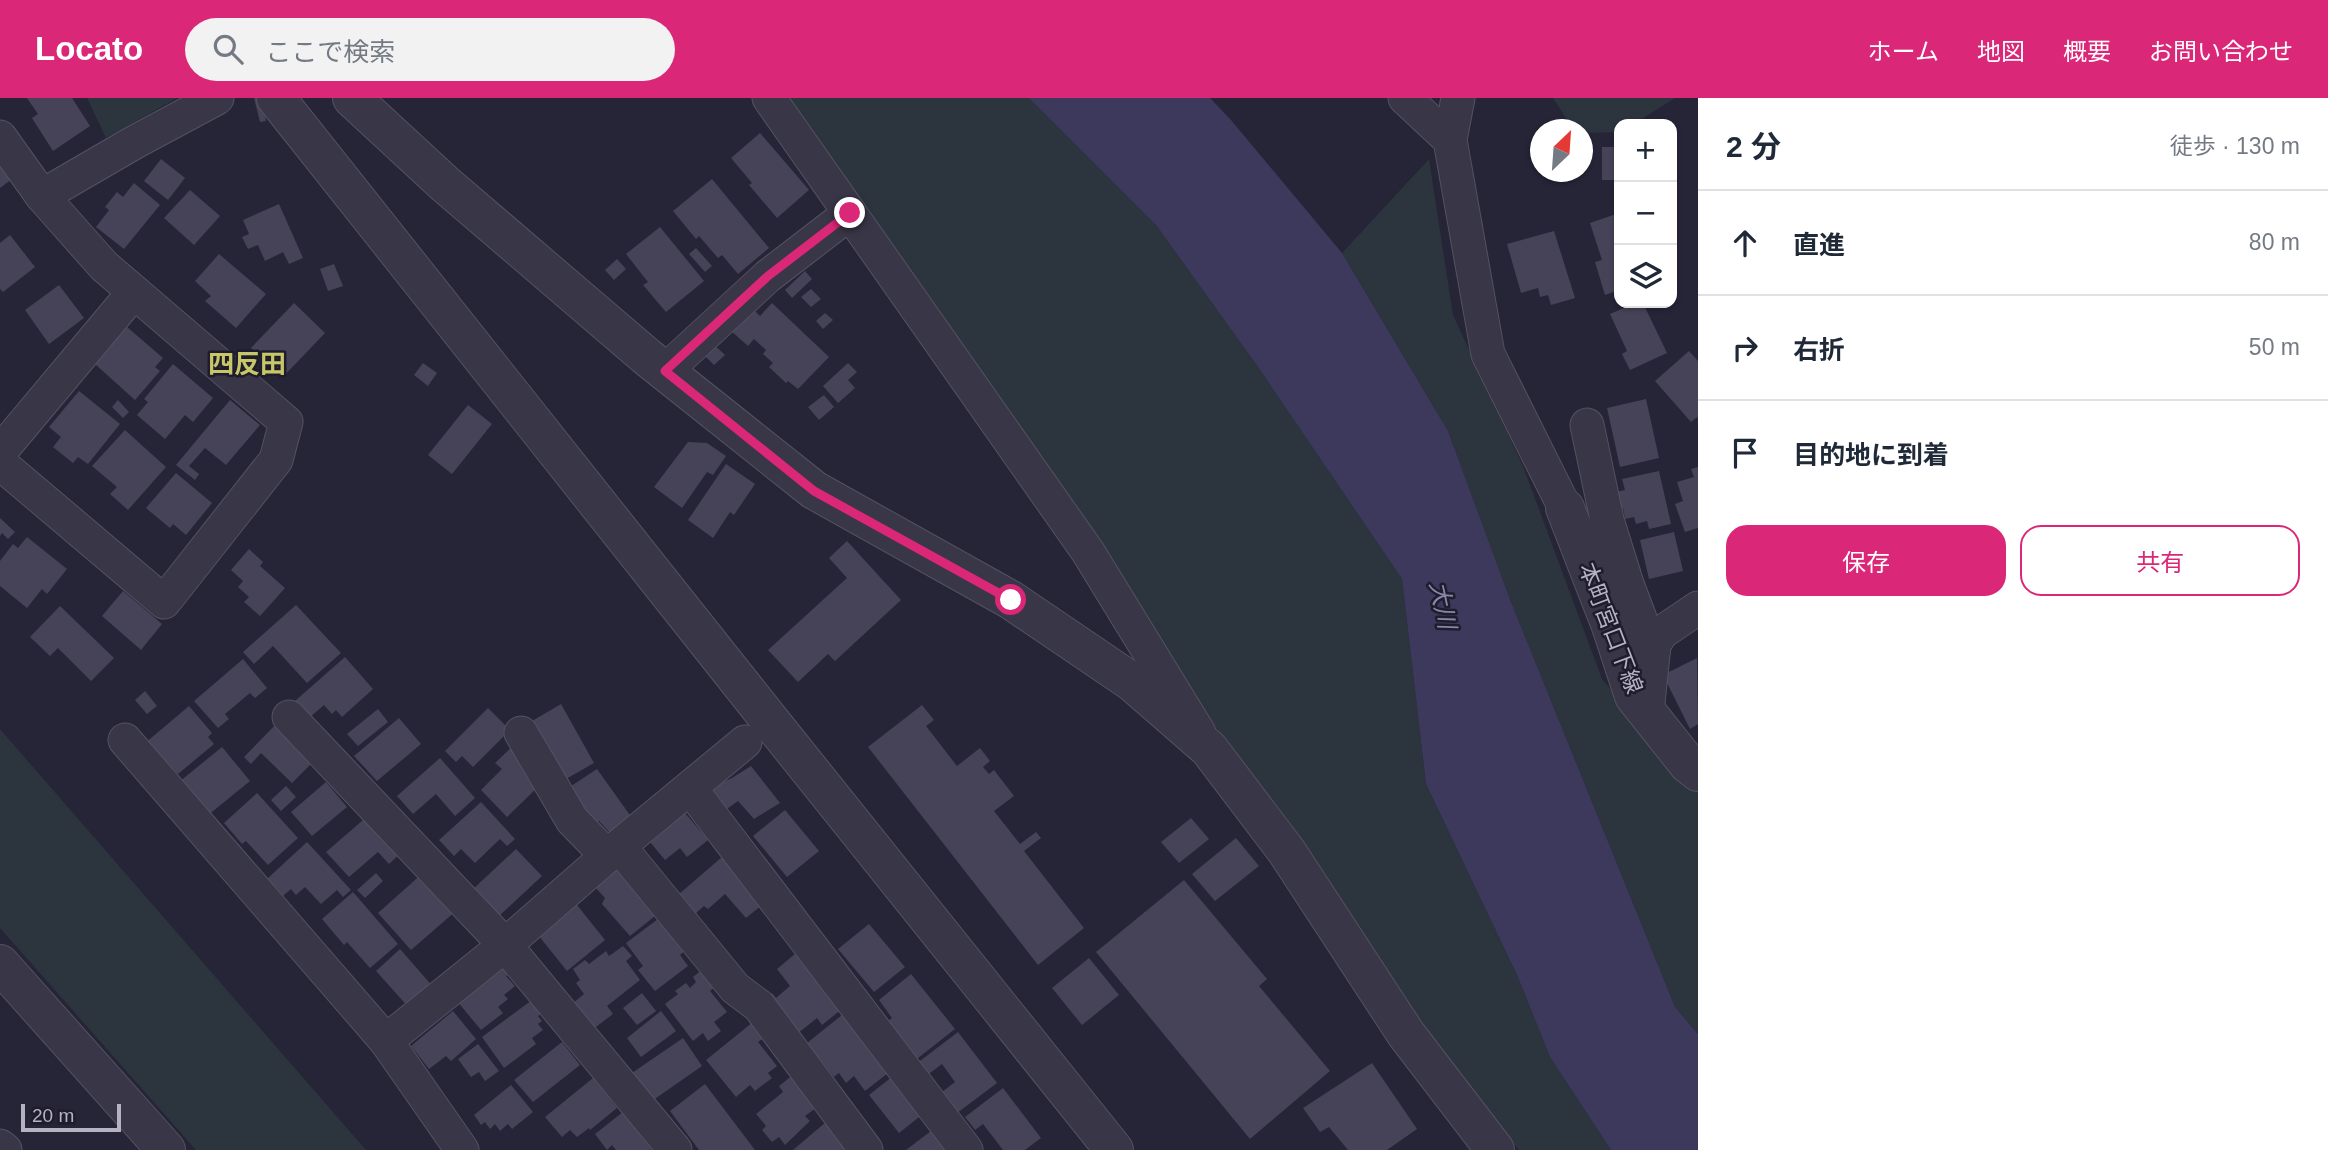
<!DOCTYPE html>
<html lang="ja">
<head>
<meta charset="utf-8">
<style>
	body { margin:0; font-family:Arial,"Noto Sans JP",sans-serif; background:#f2f2f3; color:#1f2937 }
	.controls { position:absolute; right:21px; top:21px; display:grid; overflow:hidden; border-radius:14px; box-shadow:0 2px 5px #0004 }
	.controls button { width:63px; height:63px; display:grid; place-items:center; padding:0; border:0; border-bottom:2px solid #e0e1e3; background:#fff; color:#1f2937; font:35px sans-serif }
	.compass { position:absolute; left:1530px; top:21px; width:63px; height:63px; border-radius:50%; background:#fff; box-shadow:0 2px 5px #0004; rotate:25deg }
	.scale { position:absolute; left:21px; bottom:18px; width:100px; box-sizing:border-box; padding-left:7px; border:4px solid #b5b2c4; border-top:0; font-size:19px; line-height:24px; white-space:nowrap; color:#b5b2c4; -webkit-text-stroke:5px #1f1c2c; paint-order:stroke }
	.stop { position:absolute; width:21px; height:21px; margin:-16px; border:5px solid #db2777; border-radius:50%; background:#fff }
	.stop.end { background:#db2777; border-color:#fff; box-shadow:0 2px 7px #0008 }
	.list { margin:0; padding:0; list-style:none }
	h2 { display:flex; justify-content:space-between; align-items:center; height:91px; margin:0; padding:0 28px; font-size:30px }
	h2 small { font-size:23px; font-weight:400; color:#747a83 }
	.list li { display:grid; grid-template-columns:46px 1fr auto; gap:21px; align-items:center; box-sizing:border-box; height:105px; padding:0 28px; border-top:2px solid #e0e1e3 }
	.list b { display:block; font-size:26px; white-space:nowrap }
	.list em { font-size:23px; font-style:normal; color:#747a83 }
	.actions { display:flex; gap:14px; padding:21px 28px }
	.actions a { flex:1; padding:16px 0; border:2px solid #db2777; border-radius:21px; text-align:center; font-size:24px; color:#db2777 }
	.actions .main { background:#db2777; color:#fff }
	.icon { flex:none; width:38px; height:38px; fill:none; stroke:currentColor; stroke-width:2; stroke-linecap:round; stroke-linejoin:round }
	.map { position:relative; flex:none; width:1698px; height:1052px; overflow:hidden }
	header { display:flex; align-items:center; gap:42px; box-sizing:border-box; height:98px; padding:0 35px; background:#db2777; color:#fff }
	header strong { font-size:33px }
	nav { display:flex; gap:38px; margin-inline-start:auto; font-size:24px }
	.search { width:490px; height:63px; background:#f2f2f3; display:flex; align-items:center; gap:18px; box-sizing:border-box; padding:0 24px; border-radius:38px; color:#747a83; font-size:26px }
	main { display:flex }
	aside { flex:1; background:#fff }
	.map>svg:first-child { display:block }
	.green { fill:#2c343e }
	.water { fill:#3d395c }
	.building { fill:#464358 }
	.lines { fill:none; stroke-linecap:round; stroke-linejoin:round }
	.minor-casing { stroke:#545262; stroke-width:35 }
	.tertiary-casing { stroke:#545262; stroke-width:40 }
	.minor { stroke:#393747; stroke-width:33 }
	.tertiary { stroke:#393747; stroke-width:38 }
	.route { stroke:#db2777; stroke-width:9 }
	.labels { text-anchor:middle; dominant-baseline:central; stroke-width:5; stroke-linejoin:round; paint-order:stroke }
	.street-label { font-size:23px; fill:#b5b2c4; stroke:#1f1c2c }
	.water-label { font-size:24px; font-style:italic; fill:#8985ad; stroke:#1f1c2c }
	.quarter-label { font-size:26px; font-weight:bold; fill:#c7c669; stroke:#1f1c2c }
</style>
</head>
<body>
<header>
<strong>Locato</strong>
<div class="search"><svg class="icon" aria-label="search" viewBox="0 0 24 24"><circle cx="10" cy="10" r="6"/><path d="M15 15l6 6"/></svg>ここで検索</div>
<nav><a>ホーム</a><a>地図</a><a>概要</a><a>お問い合わせ</a></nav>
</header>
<main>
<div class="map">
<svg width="1698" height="1052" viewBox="0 0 1698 1052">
	<rect width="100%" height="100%" fill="#262437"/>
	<g class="green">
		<path d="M87 0H177L106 40Z"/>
		<path d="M768 0H1029L1156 127 1258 269 1402 481 1426 686 1517 877 1550 959 1611 1052H1519L1447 964 1330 804 1193 595Z"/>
		<path d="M1553 0H1675L1634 26H1619V34L1583 35 1582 32 1573 31Z"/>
		<path d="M1429 61 1453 217 1523 368 1602 581 1698 692V936L1675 909 1511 504 1448 333 1342 155Z"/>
		<path d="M0 631 366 1052H196L0 830Z"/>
	</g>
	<path class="water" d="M1029 0H1210L1231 22 1342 155 1448 333 1511 504 1675 909 1698 936V1052H1611L1550 959 1517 877 1426 686 1402 481 1258 269 1156 127Z"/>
	<g class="building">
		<path d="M27 0H72L90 28 53 53 32 20 38 16Z"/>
		<path d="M254 0H274L277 14 265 17 266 23 260 24Z"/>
		<path d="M760 35 809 92 777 120 749 87 752 85 731 60Z"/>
		<rect x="1602" y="49" width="17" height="33"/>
		<path d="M0 55 16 78 0 90Z"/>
		<path d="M161 61 185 80 168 102 144 83Z"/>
		<path d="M712 81 769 150 738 176 722 157 718 160 699 138 696 141 673 113Z"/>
		<path d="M134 85 160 107 124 151 96 129 109 112 105 109 117 94 123 99Z"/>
		<path d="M190 92 220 118 194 147 164 120Z"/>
		<path d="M279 106 303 160 289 166 283 154 265 163 258 147 248 151 242 139 249 136 243 122Z"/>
		<path d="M1619 115V192L1605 197 1595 164 1602 162 1590 125Z"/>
		<path d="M660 129 704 183 666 214 643 187 648 184 626 156Z"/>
		<path d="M1554 133 1575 200 1551 207 1548 197 1540 199 1538 190 1521 195 1507 146Z"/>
		<path d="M10 137 35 169 3 194 0 191V145Z"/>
		<path d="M696 150 712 168 705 174 689 156Z"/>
		<path d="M219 156 266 196 236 230 205 203 211 198 195 183Z"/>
		<path d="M617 161 626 171 614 182 605 172Z"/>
		<path d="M334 166 343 188 328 193 320 171Z"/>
		<path d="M805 173 812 181 792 200 785 192Z"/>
		<path d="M59 187 84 220 49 246 25 212Z"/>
		<path d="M811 191 821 201 811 209 801 199Z"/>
		<path d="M294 205 325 235 282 280 251 250Z"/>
		<path d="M772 205 829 259 798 291 788 283 786 285 769 269 773 265 763 256 766 252 754 241 748 248 731 233 753 211 760 218Z"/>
		<path d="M1635 205H1643L1667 255 1630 272 1622 256 1627 253 1610 216Z"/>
		<path d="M825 215 833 222 823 231 816 223Z"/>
		<path d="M127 229 163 260 155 269 160 273 135 302 95 266Z"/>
		<path d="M711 244 725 257 714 267 701 254Z"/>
		<path d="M1689 253 1698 263V321L1697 319 1691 324 1655 283Z"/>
		<path d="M423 265 437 275 428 288 414 277Z"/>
		<path d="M848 265 857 274 848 282 855 290 838 305 823 288Z"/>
		<path d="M173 266 213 300 193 324 185 317 165 341 137 317 148 304 144 301Z"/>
		<path d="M79 293 120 326 88 366 78 359 73 365 53 349 61 339 49 329Z"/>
		<path d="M824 297 834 309 819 322 808 309Z"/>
		<path d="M1646 301 1659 360 1620 369 1607 310Z"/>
		<path d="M118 302 129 314 123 320 112 309Z"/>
		<path d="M230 302 260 327 226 367 205 350 189 368 199 376 195 382 176 367Z"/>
		<path d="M468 307 492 326 452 376 428 357Z"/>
		<path d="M125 332 166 369 128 412 110 396 117 389 92 368Z"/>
		<path d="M688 344 707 345 726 358 713 377 707 374 682 410 654 389Z"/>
		<path d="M726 366 755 386 734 417 730 414 713 440 688 422Z"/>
		<path d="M1698 369V430L1685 434 1675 406 1683 403 1677 384 1694 379 1691 371Z"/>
		<path d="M1659 373 1671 426 1649 431 1647 423 1636 426 1634 419 1625 421 1623 410 1614 411 1611 395 1625 392 1622 381Z"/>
		<path d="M176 375 212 405 186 437 173 426 170 430 146 410Z"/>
		<path d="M0 420 15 434 8 441 2 435 0 438Z"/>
		<path d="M1674 434 1683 473 1649 481 1640 442Z"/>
		<path d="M27 439 67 471 47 496 42 491 27 510 0 488V463L13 446 18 450Z"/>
		<path d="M847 443 901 502 835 563 828 556 798 584 768 552 847 480 829 460Z"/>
		<path d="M249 451 263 464 260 468 285 490 260 518 244 504 249 499 238 489 243 483 231 472Z"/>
		<path d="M123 493 162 526 141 552 102 518Z"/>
		<path d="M296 507 341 555 307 585 273 548 254 566 243 554Z"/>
		<path d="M60 508 114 560 91 583 58 550 50 558 30 539Z"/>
		<path d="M345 559 373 591 342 619 336 612 332 616 324 607 309 620 295 603Z"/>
		<path d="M1697 560 1698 626 1690 631 1663 577Z"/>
		<path d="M243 561 267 590 255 600 250 595 225 616 229 621 218 630 194 603Z"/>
		<path d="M145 593 157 608 147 616 135 602Z"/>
		<path d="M561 606 594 665 566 681 532 623Z"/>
		<path d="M922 607 934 622 926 628 957 668 980 650 990 663 983 669 989 676 994 672 1014 698 994 713 1020 746 1036 734 1041 740 1024 753 1084 830 1038 867 868 649Z"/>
		<path d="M189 608 212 635 208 639 214 646 178 676 173 671 169 674 144 646Z"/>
		<path d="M488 610 510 632 473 669 462 658 456 664 445 653Z"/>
		<path d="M378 611 388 624 358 648 347 636Z"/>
		<path d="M399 620 421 646 377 683 354 658Z"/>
		<path d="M277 625 315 662 292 685 261 655 251 666 244 659Z"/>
		<path d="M513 648 530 665 523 672 539 688 507 719 481 692 502 671 495 665Z"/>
		<path d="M222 649 250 683 207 718 179 684Z"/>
		<path d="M440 660 475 700 455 718 436 696 413 716 397 698Z"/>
		<path d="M751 668 780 705 754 721 738 703 724 713 701 694 732 680Z"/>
		<path d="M597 671 632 720 613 738 599 723 594 726 568 690Z"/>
		<path d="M326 684 347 709 312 738 291 714Z"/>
		<path d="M286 688 296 699 281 713 271 702Z"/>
		<path d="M257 695 298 740 268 767 246 743 242 746 224 725Z"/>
		<path d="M481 704 515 741 507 748 500 741 475 765 461 751 454 758 439 742Z"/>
		<path d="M680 709 708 742 687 759 680 750 665 762 645 738Z"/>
		<path d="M785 712 819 753 787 779 753 738Z"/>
		<path d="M370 716 403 753 389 766 378 754 349 779 326 754Z"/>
		<path d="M1191 720 1209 741 1179 765 1161 744Z"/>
		<path d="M1236 740 1259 768 1215 803 1192 776Z"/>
		<path d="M307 744 351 792 343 799 337 792 321 806 305 789 296 797 291 791 283 798 267 781Z"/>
		<path d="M516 751 542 778 498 819 472 792Z"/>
		<path d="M722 759 762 807 746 820 725 796 708 811 704 808 695 816 678 797Z"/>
		<path d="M618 768 660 814 630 838 602 806 605 800 593 787Z"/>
		<path d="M424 774 457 812 411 852 378 815Z"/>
		<path d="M376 775 383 783 365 800 357 792Z"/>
		<path d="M1184 782 1267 881 1259 888 1330 973 1250 1041 1096 854Z"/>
		<path d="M353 794 398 846 370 870 347 844 344 847 322 821Z"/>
		<path d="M573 802 605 842 567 873 534 832Z"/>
		<path d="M662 818 687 851 680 857 688 868 655 893 638 872 643 868 626 845Z"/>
		<path d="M869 826 905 869 874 894 838 851Z"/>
		<path d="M623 848 632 858 626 863 640 882 607 908 613 916 592 932 572 906 584 896 576 885 580 882 573 871 585 862 589 866 606 853 609 858Z"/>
		<path d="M400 851 435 891 411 912 376 873Z"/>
		<path d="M796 855 842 911 822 927 817 920 797 936 767 899 772 895 776 900 790 888 777 871Z"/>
		<path d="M1089 860 1119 897 1082 927 1052 890Z"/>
		<path d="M502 867 509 875 506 878 515 888 504 897 508 901 498 909 503 915 481 932 457 903Z"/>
		<path d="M703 871 716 888 710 893 727 914 714 924 721 933 708 943 703 935 693 943 665 906 678 896 675 893 686 885 690 890 696 884 693 879Z"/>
		<path d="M911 876 955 931 913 964 901 949 906 945 888 923 892 920 879 902Z"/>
		<path d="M642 895 656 913 637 927 623 910Z"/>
		<path d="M532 902 543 915 538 918 542 923 538 926 543 932 532 940 536 946 504 970 482 939Z"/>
		<path d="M453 913 476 941 451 963 446 958 429 971 411 948Z"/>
		<path d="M661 913 676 933 641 959 627 940Z"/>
		<path d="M842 917 888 975 865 993 854 978 846 985 839 975 834 979 807 945Z"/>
		<path d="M753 924 765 939 758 944 777 968 768 975 772 980 755 993 750 987 736 999 706 962Z"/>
		<path d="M958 934 997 985 957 1015 942 994 955 984 942 966 926 978 916 966Z"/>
		<path d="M683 940 702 968 649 1005 629 977Z"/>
		<path d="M562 944 580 967 533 1004 514 982Z"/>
		<path d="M478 946 499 973 485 983 479 974 471 979 458 961Z"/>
		<path d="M1372 965 1417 1031 1387 1052H1348L1329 1029 1320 1034 1303 1010Z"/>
		<path d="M794 976 820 1007 805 1018 810 1023 785 1047 779 1039 772 1044 762 1032 766 1028 756 1016 783 994 779 988Z"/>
		<path d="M893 978 923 1016 899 1035 869 997Z"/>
		<path d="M593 980 617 1010 590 1032 589 1030 577 1039 570 1032 562 1039 545 1019Z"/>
		<path d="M705 986 755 1052H699L670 1013Z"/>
		<path d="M511 987 533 1014 512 1031 508 1026 500 1033 495 1026 490 1031 485 1024 481 1027 474 1017Z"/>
		<path d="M1003 990 1041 1040 1025 1052H1003L983 1026 975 1032 965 1019Z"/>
		<path d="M623 1014 652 1052H616L612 1047 607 1052 595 1036Z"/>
		<path d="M826 1024 847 1052H793Z"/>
		<path d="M931 1033 945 1052H906Z"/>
	</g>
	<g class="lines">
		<defs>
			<g id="minor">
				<path d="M769 0 1088 454 1199 635"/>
				<path d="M1405 0 1450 42 1488 256 1565 410"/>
				<path d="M0 39 42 98"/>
				<path d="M1450 42 1458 0"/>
				<path d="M665 273 768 178 850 115"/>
				<path d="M1587 327 1607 422 1627 486 1653 555"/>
				<path d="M0 354 134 194"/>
				<path d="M0 365 164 504 276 362 286 324 104 168 42 98 135 44 217 0"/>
				<path d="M1647 614 1654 547 1661 535 1698 510"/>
				<path d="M289 619 505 847 675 1052"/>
				<path d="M521 635 572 722 607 758"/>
				<path d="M125 642 386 943 462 1052"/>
				<path d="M690 690 966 1052"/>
				<path d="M619 748 735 890 759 908 866 1052"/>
				<path d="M386 943 505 847 607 758 745 644"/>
				<path d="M0 1048 5 1052"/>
			</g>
			<g id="tertiary">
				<path d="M276 0 768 620 1114 1052"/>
				<path d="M352 0 445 86 647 259 814 392 1011 502 1132 584 1209 651 1287 754 1406 936 1495 1052"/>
				<path d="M1565 410 1611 528 1634 598 1688 666 1698 674"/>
				<path d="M0 866 166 1052"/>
			</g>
		</defs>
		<use href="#minor" class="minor-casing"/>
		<use href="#tertiary" class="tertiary-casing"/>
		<use href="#minor" class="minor"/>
		<use href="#tertiary" class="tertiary"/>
	</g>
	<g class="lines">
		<path class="route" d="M850 115 768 178 665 273 814 393 1011 502"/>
	</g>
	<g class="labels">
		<g class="street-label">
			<text transform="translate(1611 530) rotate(69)">本町宮口下線</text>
		</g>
		<g class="water-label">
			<text transform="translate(1443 507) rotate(78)">大川</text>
		</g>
		<g class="quarter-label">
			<text x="247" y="266">四反田</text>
		</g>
	</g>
</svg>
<div class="controls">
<button>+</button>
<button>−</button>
<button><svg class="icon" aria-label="layers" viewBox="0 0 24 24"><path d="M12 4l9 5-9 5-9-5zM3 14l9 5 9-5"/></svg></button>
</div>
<svg class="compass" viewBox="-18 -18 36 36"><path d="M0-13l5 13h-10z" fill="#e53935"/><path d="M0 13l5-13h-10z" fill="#747a83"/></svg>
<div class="scale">20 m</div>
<div class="stop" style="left:1011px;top:502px"></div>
<div class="stop end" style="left:850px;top:115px"></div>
</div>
<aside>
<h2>2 分<small>徒歩 · 130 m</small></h2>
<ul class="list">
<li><svg class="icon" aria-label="ahead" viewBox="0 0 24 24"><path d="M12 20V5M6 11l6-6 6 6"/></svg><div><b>直進</b></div><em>80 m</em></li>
<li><svg class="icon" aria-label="right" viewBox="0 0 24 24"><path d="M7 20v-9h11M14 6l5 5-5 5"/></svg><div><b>右折</b></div><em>50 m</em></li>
<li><svg class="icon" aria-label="arrive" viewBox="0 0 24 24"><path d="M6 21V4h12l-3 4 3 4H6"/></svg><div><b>目的地に到着</b></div></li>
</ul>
<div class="actions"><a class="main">保存</a><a>共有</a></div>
</aside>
</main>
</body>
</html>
